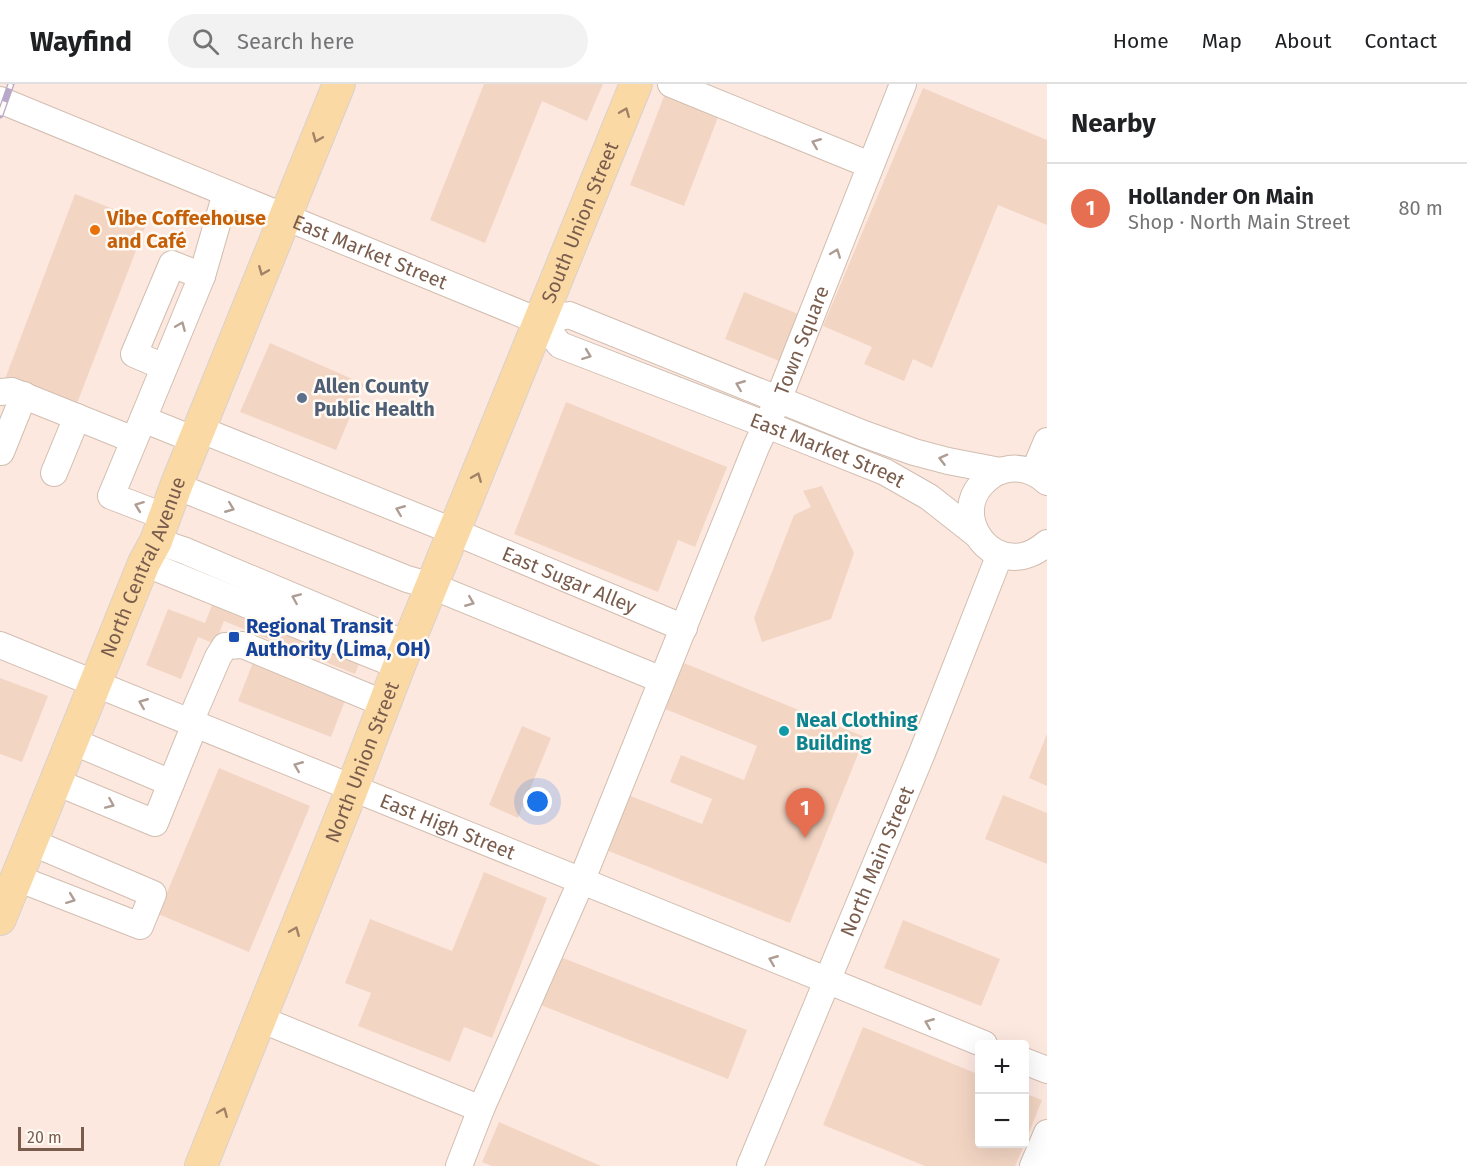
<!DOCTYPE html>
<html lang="en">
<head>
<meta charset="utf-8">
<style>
	body { margin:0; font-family:"Fira Sans",sans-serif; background:#f2f2f2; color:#202124 }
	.controls { position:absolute; right:18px; bottom:18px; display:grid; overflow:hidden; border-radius:6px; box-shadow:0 6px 24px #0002 }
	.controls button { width:54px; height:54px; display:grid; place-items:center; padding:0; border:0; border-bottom:2px solid #e0e0e0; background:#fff; color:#202124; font:30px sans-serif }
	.scale { position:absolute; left:18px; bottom:15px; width:66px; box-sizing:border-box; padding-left:6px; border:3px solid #7a5c4d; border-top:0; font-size:16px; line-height:21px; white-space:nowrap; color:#7a5c4d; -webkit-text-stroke:4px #fffaf3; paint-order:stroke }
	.you { position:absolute; left:538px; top:718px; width:21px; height:21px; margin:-15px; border:4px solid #fff; border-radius:50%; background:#1a73e8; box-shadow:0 0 0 9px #1a73e833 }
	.badge { display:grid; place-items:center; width:39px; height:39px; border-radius:50%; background:#e76f51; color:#fff; font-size:20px; font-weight:700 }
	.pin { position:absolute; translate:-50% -50px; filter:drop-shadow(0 2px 3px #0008) }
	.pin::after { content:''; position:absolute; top:32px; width:21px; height:18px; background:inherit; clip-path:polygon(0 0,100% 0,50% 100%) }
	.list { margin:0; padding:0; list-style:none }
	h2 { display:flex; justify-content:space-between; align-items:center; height:78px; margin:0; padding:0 24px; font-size:26px }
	h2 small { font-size:20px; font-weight:400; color:#757577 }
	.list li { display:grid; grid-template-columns:39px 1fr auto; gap:18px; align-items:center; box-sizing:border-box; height:90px; padding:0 24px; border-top:2px solid #e0e0e0 }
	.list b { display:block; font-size:22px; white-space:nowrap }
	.list p { margin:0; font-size:20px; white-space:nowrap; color:#757577 }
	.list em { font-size:20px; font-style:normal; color:#757577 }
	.icon { flex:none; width:33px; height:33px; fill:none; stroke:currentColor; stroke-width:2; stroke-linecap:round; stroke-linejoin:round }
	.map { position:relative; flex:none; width:1047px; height:1082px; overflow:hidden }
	header { display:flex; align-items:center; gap:36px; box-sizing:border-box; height:84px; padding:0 30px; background:#fff; border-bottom:2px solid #e0e0e0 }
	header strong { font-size:28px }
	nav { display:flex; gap:33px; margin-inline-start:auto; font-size:21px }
	.search { width:420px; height:54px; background:#f2f2f2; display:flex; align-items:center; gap:15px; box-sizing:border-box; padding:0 21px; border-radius:33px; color:#757577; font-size:22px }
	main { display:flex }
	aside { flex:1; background:#fff }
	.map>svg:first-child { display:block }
	.commercial { fill:#fde8e0; fill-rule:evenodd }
	.building { fill:#f3d5c3 }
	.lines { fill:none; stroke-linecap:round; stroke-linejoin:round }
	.minor-casing { stroke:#d1beb0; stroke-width:28 }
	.major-casing { stroke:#dad1cd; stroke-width:34 }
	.minor { stroke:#fff; stroke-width:26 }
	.major { stroke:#fbd9a5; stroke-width:32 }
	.rail-casing { stroke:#b9a8c9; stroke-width:7 }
	.rail { stroke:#fffaf3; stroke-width:4.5; stroke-dasharray:14; stroke-linecap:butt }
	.oneway { stroke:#a18267 }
	.oneway2 { stroke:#af9d94 }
	.food-dot { fill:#e8710a; stroke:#fffaf3; stroke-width:2 }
	.service-dot { fill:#5c6f8a; stroke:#fffaf3; stroke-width:2 }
	.transit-dot { fill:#1a4fb4; stroke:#fffaf3; stroke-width:2 }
	.culture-dot { fill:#0f9aa8; stroke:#fffaf3; stroke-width:2 }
	.labels { text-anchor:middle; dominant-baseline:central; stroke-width:5; stroke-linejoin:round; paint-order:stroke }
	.food-label { font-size:20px; font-weight:bold; fill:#c56008; stroke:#fffaf3; text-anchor:start }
	.street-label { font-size:20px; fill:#7a5c4d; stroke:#fffaf3 }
	.service-label { font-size:20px; font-weight:bold; fill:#4e5e75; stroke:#fffaf3; text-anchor:start }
	.transit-label { font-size:20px; font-weight:bold; fill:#164399; stroke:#fffaf3; text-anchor:start }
	.culture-label { font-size:20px; font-weight:bold; fill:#0d838f; stroke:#fffaf3; text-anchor:start }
</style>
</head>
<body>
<header>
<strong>Wayfind</strong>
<div class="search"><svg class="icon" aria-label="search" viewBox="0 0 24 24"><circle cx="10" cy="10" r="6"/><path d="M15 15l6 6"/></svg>Search here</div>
<nav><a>Home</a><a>Map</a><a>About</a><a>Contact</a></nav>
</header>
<main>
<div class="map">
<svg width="1047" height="1082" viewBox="0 0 1047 1082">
	<rect width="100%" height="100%" fill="#fdf6ec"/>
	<path class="commercial" d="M0 0H1047V1082H0ZM980 960H1024V1060H980Z"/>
	<g class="building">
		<path d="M484 0H603L587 37 542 17 485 159 430 136Z"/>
		<path d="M923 4 1047 56V141L998 121 932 284 913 275 904 297 864 280 872 263 823 242Z"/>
		<path d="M666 7 720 28 684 122 630 101Z"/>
		<path d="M75 110 147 138 76 322 5 295Z"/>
		<path d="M744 208 803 232 784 279 725 255Z"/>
		<path d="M270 259 364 300 336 366 240 328Z"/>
		<path d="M566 318 727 383 695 463 678 456 658 508 514 450Z"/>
		<path d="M822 402 854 469 831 535 762 558 754 534 794 431 811 423 803 407Z"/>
		<path d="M216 511 363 570 355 590 224 537 215 560 198 553 181 595 146 581 168 525 205 539Z"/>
		<path d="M255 573 348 609 331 653 238 617Z"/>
		<path d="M684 579 865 653 790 839 606 766 628 711 702 740 712 715 670 698 681 671 744 696 757 662 665 625Z"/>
		<path d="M0 594 48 612 22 678 0 670Z"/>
		<path d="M522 642 551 654 518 734 489 721Z"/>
		<path d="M1047 650V702L1029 694Z"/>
		<path d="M219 684 310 722 249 868 158 830Z"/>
		<path d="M1003 711 1047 729V780L985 755Z"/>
		<path d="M484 788 547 814 492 954 464 943 450 978 358 942 371 909 345 899 370 835 452 867Z"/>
		<path d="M903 836 1000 875 981 922 884 884Z"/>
		<path d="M558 872 747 946 728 995 538 920Z"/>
		<path d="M863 943 980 991V1060H1025L1015 1082H925L823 1041Z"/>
		<path d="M1024 1009 1042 1016 1025 1059H1024Z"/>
		<path d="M499 1038 601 1082H492L482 1078Z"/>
	</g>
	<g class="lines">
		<defs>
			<g id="minor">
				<path d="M671 0 870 81"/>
				<path id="s1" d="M0 16 541 238 560 261 767 341 885 388 929 413 976 450"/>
				<path d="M541 238 569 231 864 350 914 368 948 377 1000 387"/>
				<path d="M164 283 134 270 172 180 202 192"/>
				<path d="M0 308 12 307 134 356"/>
				<path d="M143 335 202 192 226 109"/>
				<path id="s2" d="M199 345 455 448 684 544"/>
				<path d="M0 368H1L24 311"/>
				<path d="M1034 388 1047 357"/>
				<path d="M54 389 77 333"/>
				<path d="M1047 398C1035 387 1020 382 1004 386 995 388 987 394 981 401 955 430 983 480 1023 472 1032 470 1040 465 1047 459"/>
				<path d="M176 402 407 495 432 502 662 596"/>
				<path d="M166 433 111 412 143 335 195 356"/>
				<path d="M156 457 183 466 408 561"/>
				<path d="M144 479 399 582"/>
				<path id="s3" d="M0 561 984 960"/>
				<path d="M190 638 218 573 225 562 243 561 385 620"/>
				<path d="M72 657 171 699"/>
				<path d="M56 698 155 739 195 640"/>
				<path d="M17 794 140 842 153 810 31 758"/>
				<path d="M260 935 481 1025"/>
				<path d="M1024 977 1047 986"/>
				<path id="s4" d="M459 1082 481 1025 581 798 756 363 778 316 903 0"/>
				<path id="s5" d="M750 1082 922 669 1000 470"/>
				<path d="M1033 1082 1047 1049"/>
			</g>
			<g id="major">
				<path id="s6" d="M0 835 144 479 156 457 176 402 339 0"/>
				<path id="s7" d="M201 1082 345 723 399 582 636 0"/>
			</g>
		</defs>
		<use href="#minor" class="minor-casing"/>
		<use href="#major" class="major-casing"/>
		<use href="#minor" class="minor"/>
		<use href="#major" class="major"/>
		<defs>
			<path id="rail" d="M0 31 11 0"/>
		</defs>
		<use href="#rail" class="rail-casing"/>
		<use href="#rail" class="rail"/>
	</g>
	<defs><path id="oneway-chevron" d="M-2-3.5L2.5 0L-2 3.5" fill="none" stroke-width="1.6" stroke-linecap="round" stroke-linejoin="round" transform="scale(1.5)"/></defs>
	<g class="oneway">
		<use href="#oneway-chevron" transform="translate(625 28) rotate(-68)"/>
		<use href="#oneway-chevron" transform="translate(317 54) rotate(112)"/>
		<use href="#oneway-chevron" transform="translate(263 187) rotate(112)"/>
		<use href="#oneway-chevron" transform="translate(477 393) rotate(-68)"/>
		<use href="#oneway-chevron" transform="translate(295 847) rotate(-68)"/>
		<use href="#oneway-chevron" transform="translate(223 1028) rotate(-68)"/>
	</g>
	<g class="oneway2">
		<use href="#oneway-chevron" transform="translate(816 59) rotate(-158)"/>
		<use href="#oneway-chevron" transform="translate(836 169) rotate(-69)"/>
		<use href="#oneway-chevron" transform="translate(181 242) rotate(-67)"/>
		<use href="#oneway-chevron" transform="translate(587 271) rotate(21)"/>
		<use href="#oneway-chevron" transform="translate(740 301) rotate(-158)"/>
		<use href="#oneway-chevron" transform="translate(943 375) rotate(-166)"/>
		<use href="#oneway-chevron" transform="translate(139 422) rotate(-159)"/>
		<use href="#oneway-chevron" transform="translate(230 424) rotate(22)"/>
		<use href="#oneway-chevron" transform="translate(400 426) rotate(-158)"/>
		<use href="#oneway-chevron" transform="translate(296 514) rotate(-157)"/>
		<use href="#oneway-chevron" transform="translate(470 518) rotate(22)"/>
		<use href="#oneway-chevron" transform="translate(143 619) rotate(-158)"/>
		<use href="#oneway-chevron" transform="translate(298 682) rotate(-158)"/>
		<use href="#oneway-chevron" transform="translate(110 720) rotate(23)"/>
		<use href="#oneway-chevron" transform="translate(71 815) rotate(21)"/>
		<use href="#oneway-chevron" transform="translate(773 876) rotate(-158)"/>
		<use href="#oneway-chevron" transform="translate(929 939) rotate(-158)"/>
	</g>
	<circle class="food-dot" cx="95" cy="146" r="6"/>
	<circle class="service-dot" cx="302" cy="314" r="6"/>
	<rect class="transit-dot" x="228" y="547" width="12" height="12" rx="3"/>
	<circle class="culture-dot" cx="784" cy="647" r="6"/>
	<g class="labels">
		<g class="food-label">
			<text x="107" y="134">Vibe Coffeehouse<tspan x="107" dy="23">and Café</tspan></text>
		</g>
		<g class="street-label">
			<text stroke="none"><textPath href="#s7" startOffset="1017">South Union Street</textPath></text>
			<text stroke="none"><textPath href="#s1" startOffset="400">East Market Street</textPath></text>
			<text stroke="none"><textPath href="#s4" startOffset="894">Town Square</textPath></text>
			<text stroke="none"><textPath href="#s1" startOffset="902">East Market Street</textPath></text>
			<text stroke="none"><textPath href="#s6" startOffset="380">North Central Avenue</textPath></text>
			<text stroke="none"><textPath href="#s2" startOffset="400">East Sugar Alley</textPath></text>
			<text stroke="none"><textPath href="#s7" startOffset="435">North Union Street</textPath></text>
			<text stroke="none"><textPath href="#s3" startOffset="483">East High Street</textPath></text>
			<text stroke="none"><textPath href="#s5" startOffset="330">North Main Street</textPath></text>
		</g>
		<g class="service-label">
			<text x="314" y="302">Allen County<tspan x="314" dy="23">Public Health</tspan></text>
		</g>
		<g class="transit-label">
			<text x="246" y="542">Regional Transit<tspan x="246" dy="23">Authority (Lima, OH)</tspan></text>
		</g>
		<g class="culture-label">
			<text x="796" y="636">Neal Clothing<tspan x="796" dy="23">Building</tspan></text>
		</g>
	</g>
</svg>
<div class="controls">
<button>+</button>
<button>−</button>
</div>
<div class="scale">20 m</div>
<div class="you"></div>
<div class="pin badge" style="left:805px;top:754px">1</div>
</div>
<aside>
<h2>Nearby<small></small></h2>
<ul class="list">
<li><span class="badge">1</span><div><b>Hollander On Main</b><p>Shop · North Main Street</p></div><em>80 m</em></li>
</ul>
</aside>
</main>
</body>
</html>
